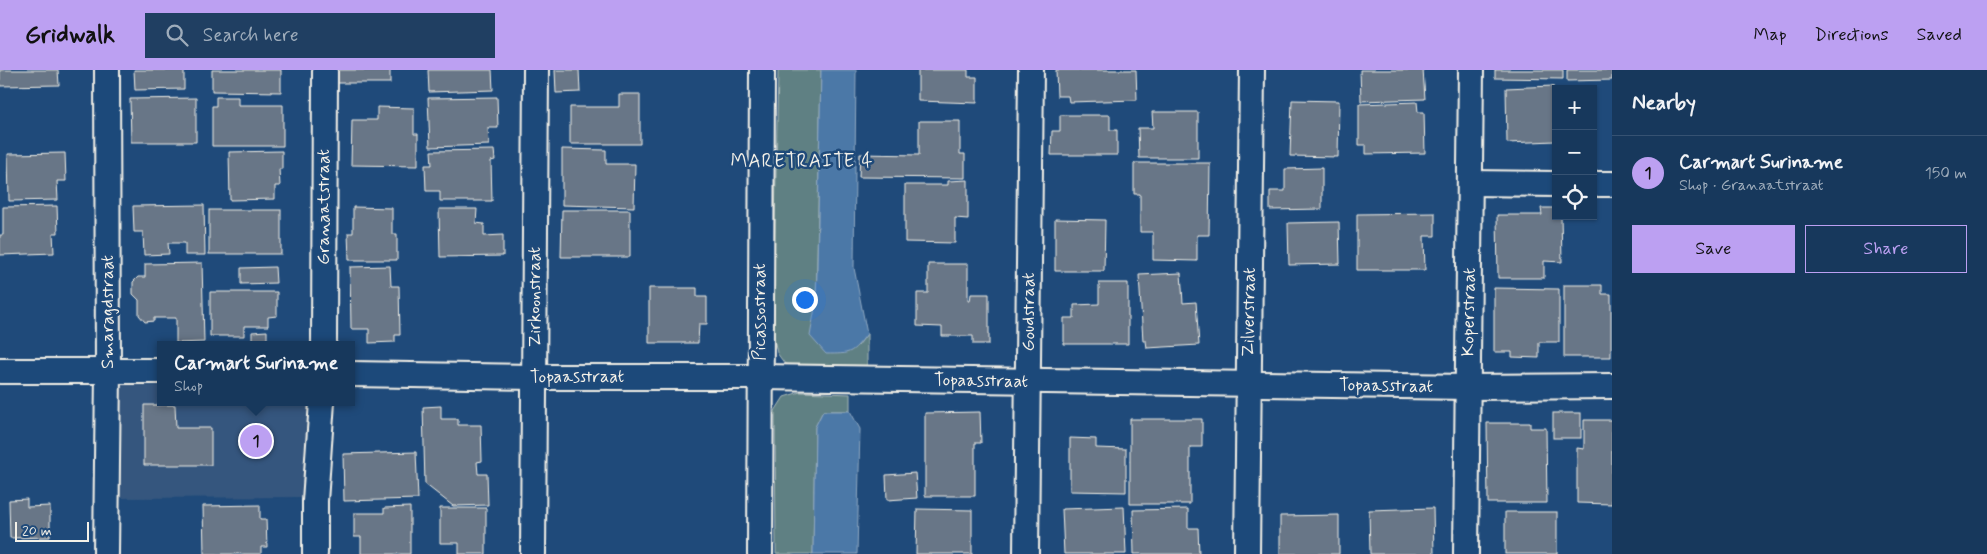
<!DOCTYPE html>
<html lang="en">
<head>
<meta charset="utf-8">
<style>
	body { margin:0; font-family:Mynerve,sans-serif; background:#203f62; color:#f1f3f6 }
	.controls { position:absolute; right:15px; top:15px; display:grid; overflow:hidden; border-radius:0px; box-shadow:0 1px 4px #0004 }
	.controls button { width:45px; height:45px; display:grid; place-items:center; padding:0; border:0; border-bottom:1px solid #365272; background:#17385c; color:#f1f3f6; font:25px sans-serif }
	.scale { position:absolute; left:15px; bottom:12px; width:74px; box-sizing:border-box; padding-left:5px; border:2px solid #f4f1e8; border-top:0; font-size:14px; line-height:18px; white-space:nowrap; color:#f4f1e8; -webkit-text-stroke:4px #1f4a7a; paint-order:stroke }
	.you { position:absolute; left:804px; top:229px; width:18px; height:18px; margin:-12px; border:4px solid #fff; border-radius:50%; background:#1a73e8; box-shadow:0 0 0 8px #1a73e833 }
	.badge { display:grid; place-items:center; width:32px; height:32px; border-radius:50%; background:#bca0f2; color:#111; font-size:16px; font-weight:700 }
	.pin { position:absolute; translate:-50% -50%; border:2px solid #fff; box-shadow:0 1px 5px #0006 }
	.popup { position:absolute; left:157px; top:271px; width:198px; height:65px; box-sizing:border-box; display:grid; place-content:center; border-radius:0px; background:#17385c; filter:drop-shadow(0 1px 4px #0005); font-size:16px; white-space:nowrap; color:#9eacbb }
	.popup b { font-size:19px; color:#f1f3f6 }
	.popup::after { content:''; position:absolute; left:50%; top:100%; margin-left:-10px; border:10px solid transparent; border-top-color:#17385c }
	.list { margin:0; padding:0; list-style:none }
	h2 { display:flex; justify-content:space-between; align-items:center; height:65px; margin:0; padding:0 20px; font-size:21px }
	h2 small { font-size:16px; font-weight:400; color:#9eacbb }
	.list li { display:grid; grid-template-columns:32px 1fr auto; gap:15px; align-items:center; box-sizing:border-box; height:75px; padding:0 20px; border-top:1px solid #365272 }
	.list b { display:block; font-size:19px; white-space:nowrap }
	.list p { margin:0; font-size:16px; white-space:nowrap; color:#9eacbb }
	.list em { font-size:16px; font-style:normal; color:#9eacbb }
	.actions { display:flex; gap:10px; padding:15px 20px }
	.actions a { flex:1; padding:11px 0; border:1px solid #bca0f2; border-radius:0px; text-align:center; font-size:18px; color:#bca0f2 }
	.actions .main { background:#bca0f2; color:#111 }
	.icon { flex:none; width:28px; height:28px; fill:none; stroke:currentColor; stroke-width:2; stroke-linecap:round; stroke-linejoin:round }
	.map { position:relative; flex:none; width:1612px; height:484px; overflow:hidden }
	header { display:flex; align-items:center; gap:30px; box-sizing:border-box; height:70px; padding:0 25px; background:#bca0f2; color:#111 }
	header strong { font-size:24px }
	nav { display:flex; gap:28px; margin-inline-start:auto; font-size:18px }
	.search { width:350px; height:45px; background:#203f62; display:flex; align-items:center; gap:12px; box-sizing:border-box; padding:0 18px; border-radius:0px; color:#9eacbb; font-size:19px }
	main { display:flex }
	aside { flex:1; background:#17385c }
	.map>svg:first-child { display:block }
	.built { fill:#35577e }
	.green { fill:#5f8083; stroke:#aab8b6 }
	.water { fill:#4c78a7; stroke:#8fa8c1 }
	.building { fill:#677687; stroke:#f4f1e8 }
	.lines { fill:none; stroke-linecap:round; stroke-linejoin:round }
	.minor-casing { stroke:#f4f1e8; stroke-width:28 }
	.minor { stroke:#1f4a7a; stroke-width:24 }
	.labels { text-anchor:middle; dominant-baseline:central; stroke-width:5; stroke-linejoin:round; paint-order:stroke }
	.street-label { font-size:18px; fill:#f4f1e8; stroke:#1f4a7a }
	.neighbourhood-label { font-size:19px; letter-spacing:1px; fill:#f4f1e8; stroke:#1f4a7a }
</style>
</head>
<body>
<header>
<strong>Gridwalk</strong>
<div class="search"><svg class="icon" aria-label="search" viewBox="0 0 24 24"><circle cx="10" cy="10" r="6"/><path d="M15 15l6 6"/></svg>Search here</div>
<nav><a>Map</a><a>Directions</a><a>Saved</a></nav>
</header>
<main>
<div class="map">
<svg width="1612" height="484" viewBox="0 0 1612 484">
	<rect width="100%" height="100%" fill="#1f4a7a"/>
	<filter id="ink" filterUnits="userSpaceOnUse"><feTurbulence type="fractalNoise" baseFrequency=".02" numOctaves="2"/><feDisplacementMap in="SourceGraphic" scale="10" xChannelSelector="R" yChannelSelector="G"/><feConvolveMatrix kernelMatrix="1 2 1 2 8 2 1 2 1" color-interpolation-filters="sRGB"/></filter>
	<g filter="url(#ink)">
		<path class="built" d="M115 314 161 316V332H311L309 427 114 428Z"/>
		<g class="green">
			<path d="M778 0H821L816 232 858 276 867 264V298L800 297 785 294 777 283 773 263Z"/>
			<path d="M800 322 850 324V341H823L815 357 813 484H776L775 341 784 327Z"/>
		</g>
		<g class="water">
			<path d="M821 0H856L854 198 867 264C851 284 851 284 826 284L810 266 816 232 817 201Z"/>
			<path d="M823 341H850L860 359 857 484H813L815 357Z"/>
		</g>
		<g class="building">
			<path d="M0 0H58L59 15 0 16Z"/>
			<path d="M134 0H184V19L135 20Z"/>
			<path d="M212 0H281V22L212 21Z"/>
			<rect x="336" y="0" width="54" height="13"/>
			<path d="M428 0H492L493 20 429 22Z"/>
			<path d="M555 0H579L580 22 556 23Z"/>
			<path d="M918 0H968V7H977V33L918 31Z"/>
			<path d="M1056 0H1136L1137 30 1069 32 1068 26H1057Z"/>
			<path d="M1360 0H1423L1425 29 1361 31Z"/>
			<path d="M1495 0H1563V9L1495 8Z"/>
			<path d="M1567 0H1612V10L1567 11Z"/>
			<path d="M1553 16 1555 71 1507 73 1506 18Z"/>
			<path d="M619 24H640V74H570V37H619Z"/>
			<path d="M216 27H238V35H283V76H212V36H216Z"/>
			<path d="M497 27 498 58H488L489 75 430 77 428 28Z"/>
			<path d="M196 28V72H131L130 29Z"/>
			<path d="M1292 30 1339 31 1338 87 1290 86Z"/>
			<path d="M1417 32 1418 42H1424L1425 83 1366 84V75H1359V34Z"/>
			<path d="M377 37 414 38V64H418V96L351 95 352 50H377Z"/>
			<path d="M1152 42H1198V88H1139L1138 58H1153Z"/>
			<path d="M1060 45H1110V60H1117V85H1051L1052 61H1060Z"/>
			<path d="M919 51H960V84H965V108L859 107 860 84 919 85Z"/>
			<path d="M562 79 606 80V94H635L634 137 562 135Z"/>
			<path d="M494 80 495 90 491 91 492 131H440V121H426L425 95H432L431 81Z"/>
			<path d="M282 81V99H279L280 116H275V129L230 130 229 82Z"/>
			<path d="M65 83 66 111H57L58 130 9 131 8 84Z"/>
			<path d="M1134 93H1210L1209 165H1197V191L1153 190V162H1140V124H1134Z"/>
			<path d="M1322 98V139L1270 140V121H1285V99Z"/>
			<path d="M968 110V149L955 148V173L905 172V115H948V111Z"/>
			<path d="M204 135 205 185H185V173H168L169 184 144 185 143 162H134L133 136Z"/>
			<path d="M57 136 58 163H53L54 183 0 185V165H3V137Z"/>
			<path d="M353 137 392 138V164H397V190H349L348 163H353Z"/>
			<path d="M1541 138H1556V146H1561L1562 192 1544 191V208H1498L1497 145H1542Z"/>
			<path d="M439 139H477L476 153 484 154V166L503 165V186L440 187Z"/>
			<rect x="209" y="140" width="72" height="44"/>
			<path d="M562 140H630V187H561Z"/>
			<path d="M1435 143V166H1424L1425 200H1357V144Z"/>
			<path d="M1055 149 1105 150 1104 201H1055Z"/>
			<path d="M1339 152 1340 194 1289 195 1288 153Z"/>
			<path d="M202 193 204 272 176 273V248H154V251L145 252 139 245V230L133 224V212L138 207H145V194Z"/>
			<path d="M928 194H968V231H970L971 224H989V274H973V266H942V257L917 256V223H928Z"/>
			<path d="M390 196 391 216H399L400 265H395V272L369 273V259H351L350 197Z"/>
			<path d="M275 197 276 213 241 214V198Z"/>
			<path d="M1181 203 1183 233 1196 232 1199 275 1147 278 1146 271H1143L1139 205Z"/>
			<path d="M1099 213H1128V274H1064V248H1074V235L1099 234Z"/>
			<path d="M1564 215H1602V224H1611V287H1564Z"/>
			<path d="M649 218H697V227H707V254H699L698 273H649Z"/>
			<path d="M1494 218 1559 219V272H1539V288L1512 287V282H1494Z"/>
			<path d="M210 222H277V246L268 247V256H244V266H210Z"/>
			<path d="M267 261V275H252V262Z"/>
			<path d="M144 335H175L176 358H211V395H144Z"/>
			<path d="M441 336V349H458V355H481L482 391 477 392 478 404H487L488 435 453 436 425 414 423 337Z"/>
			<path d="M980 342 981 373H975V426H925V343Z"/>
			<rect x="1553" y="343" width="28" height="25"/>
			<path d="M1130 349H1202V377H1190V434H1130Z"/>
			<path d="M1584 350H1612V434L1577 433V378L1584 379Z"/>
			<path d="M1487 353H1530V358H1546L1547 433H1488Z"/>
			<path d="M1070 368 1096 369V378L1126 379V422L1070 421Z"/>
			<path d="M416 382 418 429 344 431 343 384Z"/>
			<path d="M915 403 917 428 887 430 886 405Z"/>
			<path d="M27 429V437L50 436V467L10 468 9 430Z"/>
			<path d="M260 435V449H266L267 477H261V484H204L203 436Z"/>
			<path d="M410 437V484H361V467H354V443H384V438Z"/>
			<path d="M1124 437 1126 484H1064L1062 439Z"/>
			<path d="M440 438H486V484H459V473H440Z"/>
			<path d="M1433 438 1434 484H1370L1369 440Z"/>
			<path d="M917 439 972 440V484H916Z"/>
			<path d="M1188 439V458H1198L1199 484H1134L1133 440Z"/>
			<rect x="1505" y="442" width="52" height="42"/>
			<path d="M1339 445V484H1280V446Z"/>
		</g>
		<g class="lines">
			<defs>
				<g id="minor">
					<path d="M1470 113 1556 114"/>
					<path d="M1593 114H1612"/>
					<path d="M324 275 325 0"/>
					<path d="M0 301H161"/>
					<path d="M351 304 534 307H760L1468 317 1612 316"/>
					<path d="M106 484 108 300 107 0"/>
					<path d="M315 484V431L322 332"/>
					<path d="M533 484 536 0"/>
					<path d="M760 484 762 0"/>
					<path d="M1026 484 1031 0"/>
					<path d="M1247 484 1252 0"/>
					<path d="M1466 484 1471 0"/>
				</g>
			</defs>
			<use href="#minor" class="minor-casing"/>
			<use href="#minor" class="minor"/>
		</g>
	</g>
	<g class="labels">
		<g class="street-label">
			<text transform="translate(324 137) rotate(-90)">Granaatstraat</text>
			<text transform="translate(535 227) rotate(-90)">Zirkoonstraat</text>
			<text transform="translate(108 242) rotate(-90)">Smaragdstraat</text>
			<text transform="translate(760 242) rotate(-90)">Picassostraat</text>
			<text transform="translate(1029 242) rotate(-90)">Goudstraat</text>
			<text transform="translate(1249 242) rotate(-89)">Zilverstraat</text>
			<text transform="translate(1469 242) rotate(-89)">Koperstraat</text>
			<text x="577" y="307">Topaasstraat</text>
			<text transform="translate(981 311) rotate(1)">Topaasstraat</text>
			<text transform="translate(1386 316) rotate(1)">Topaasstraat</text>
		</g>
		<g class="neighbourhood-label">
			<text x="802" y="91">MARETRAITE 4</text>
		</g>
	</g>
</svg>
<div class="controls">
<button>+</button>
<button>−</button>
<button><svg class="icon" aria-label="locate" viewBox="0 0 24 24"><circle cx="12" cy="12" r="6"/><path d="M12 2v4M12 18v4M2 12h4M18 12h4"/></svg></button>
</div>
<div class="scale">20 m</div>
<div class="you"></div>
<div class="pin badge" style="left:256px;top:371px">1</div>
<div class="popup"><b>Carmart Suriname</b>Shop</div>
</div>
<aside>
<h2>Nearby<small></small></h2>
<ul class="list">
<li><span class="badge">1</span><div><b>Carmart Suriname</b><p>Shop · Granaatstraat</p></div><em>150 m</em></li>
</ul>
<div class="actions"><a class="main">Save</a><a>Share</a></div>
</aside>
</main>
</body>
</html>
